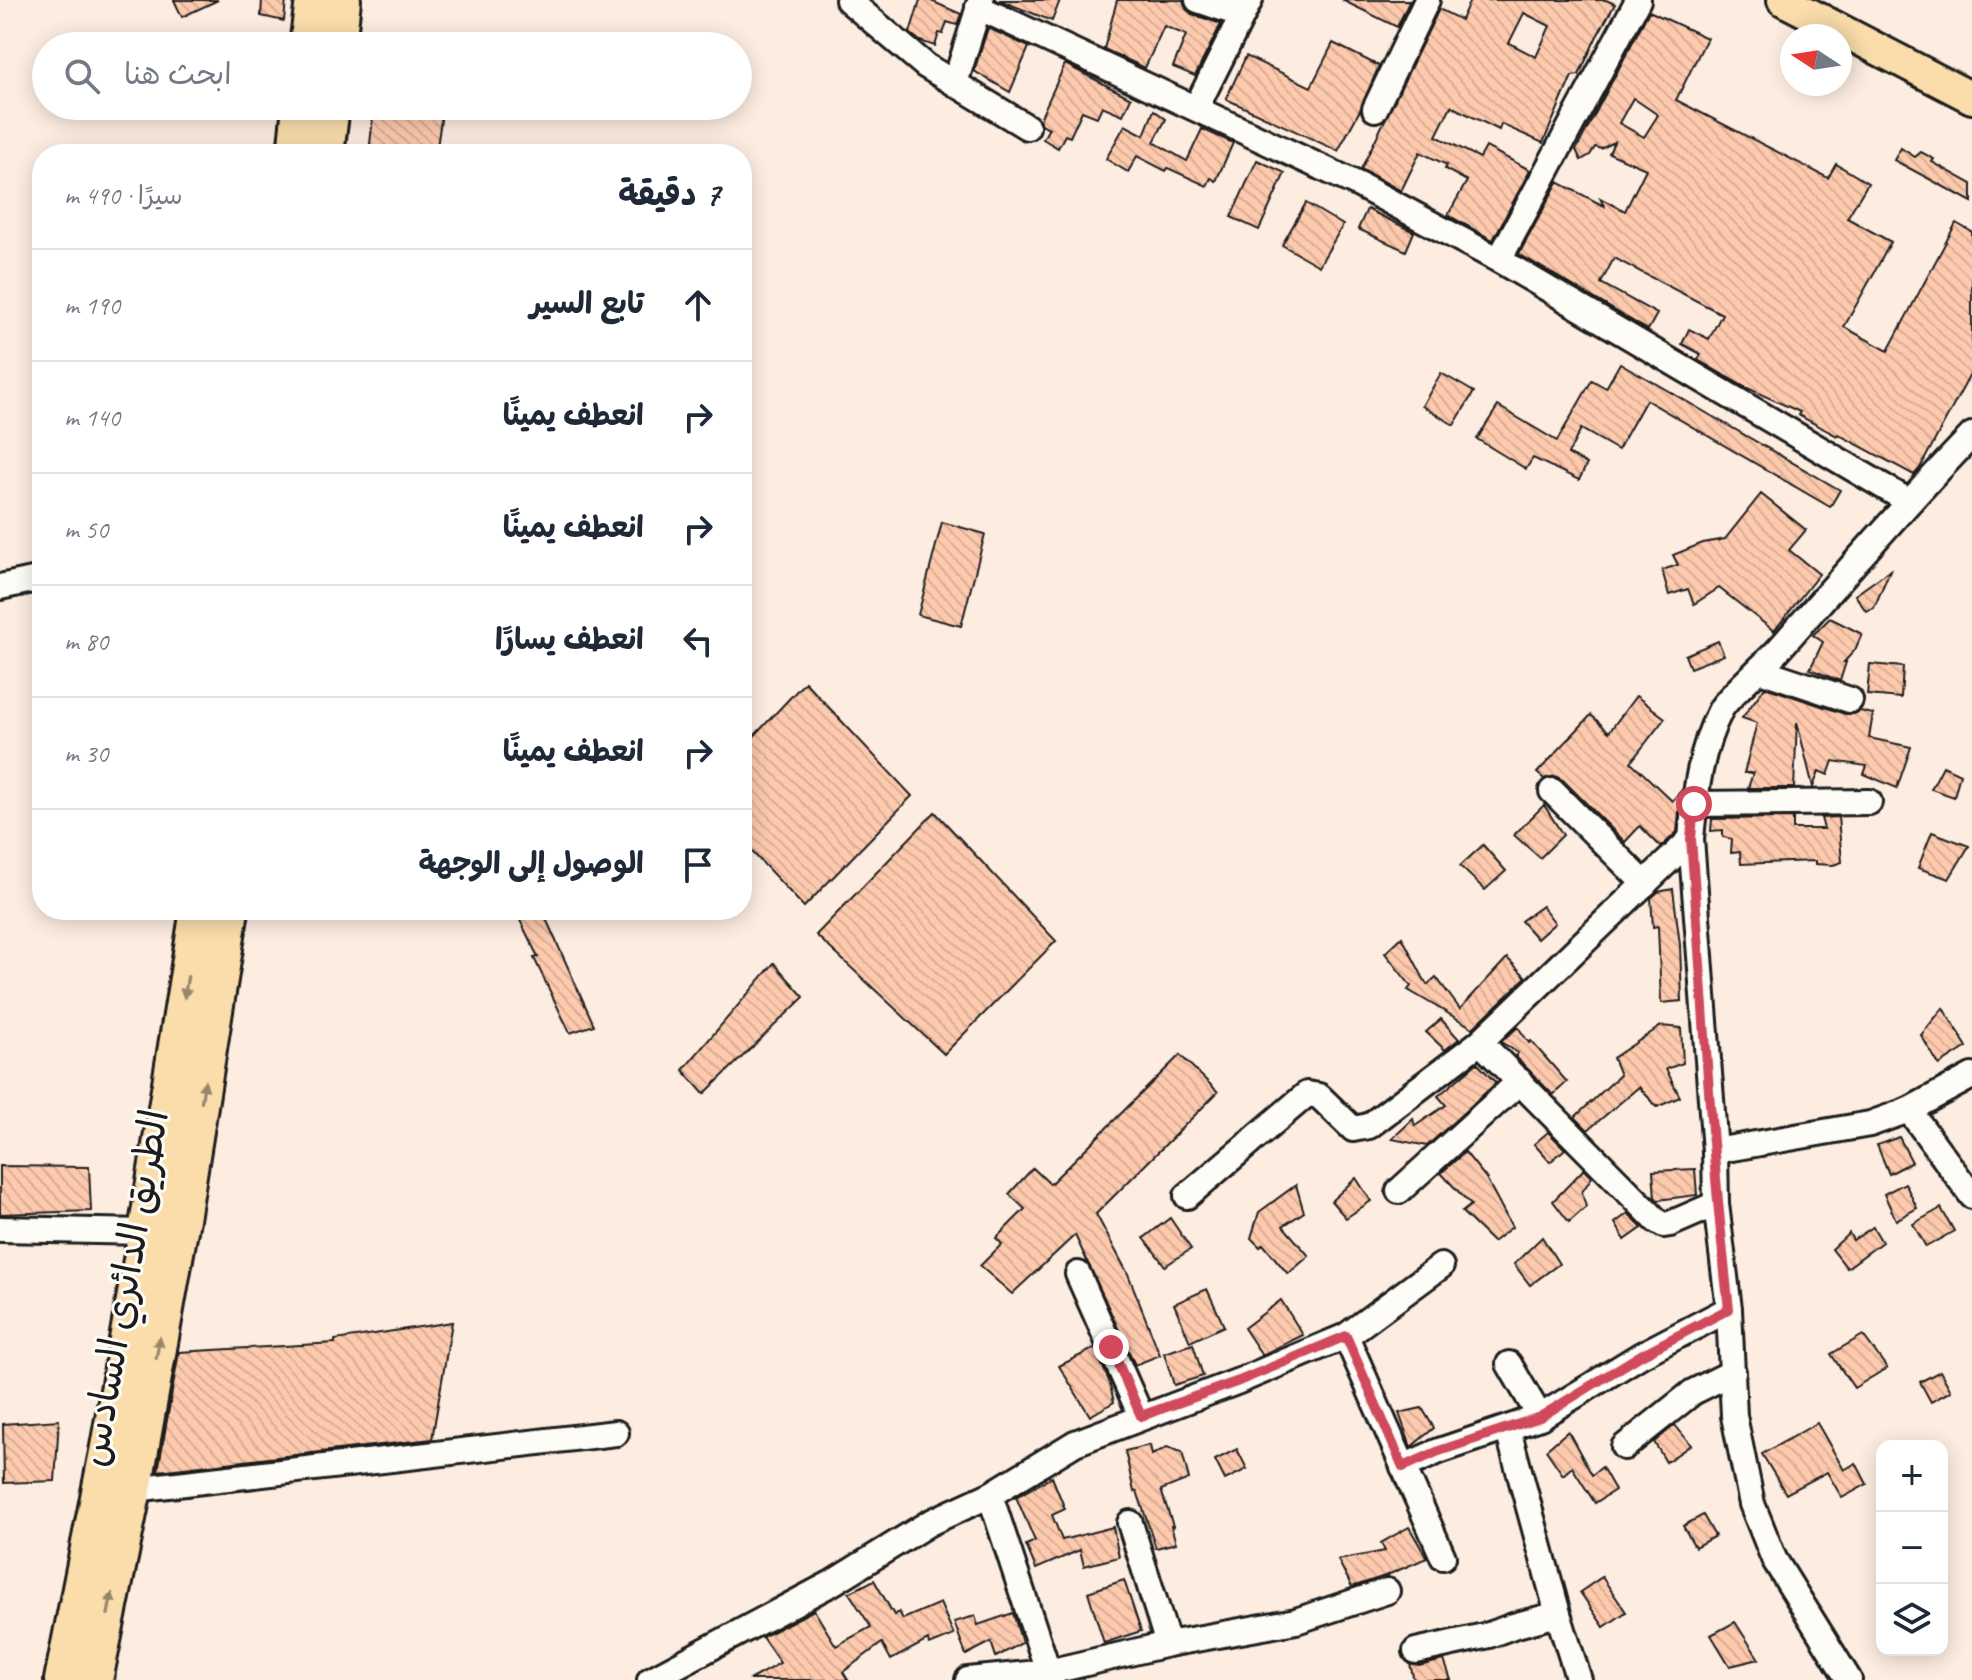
<!DOCTYPE html>
<html lang="ar">
<head>
<meta charset="utf-8">
<style>
	body { margin:0; font-family:Caveat,"Playpen Sans Arabic",sans-serif; background:#f6f6f7; color:#1f2937; direction:rtl }
	.controls { position:absolute; right:24px; bottom:24px; display:grid; overflow:hidden; border-radius:16px; box-shadow:0 4px 20px #0003 }
	.controls button { width:72px; height:72px; display:grid; place-items:center; padding:0; border:0; border-bottom:2px solid #e0e1e3; background:#fff; color:#1f2937; font:40px sans-serif }
	.compass { position:absolute; left:1780px; top:24px; width:72px; height:72px; border-radius:50%; background:#fff; box-shadow:0 4px 20px #0003; rotate:282deg }
	.stop { position:absolute; width:24px; height:24px; margin:-18px; border:6px solid #d1495b; border-radius:50%; background:#fff }
	.stop.end { background:#d1495b; border-color:#fff; box-shadow:0 2px 8px #0008 }
	.list { margin:0; padding:0; list-style:none }
	h2 { display:flex; justify-content:space-between; align-items:center; height:104px; margin:0; padding:0 32px; font-size:34px }
	h2 small { font-size:26px; font-weight:400; color:#747a83 }
	.list li { display:grid; grid-template-columns:52px 1fr auto; gap:24px; align-items:center; box-sizing:border-box; height:112px; padding:0 32px; border-top:2px solid #e0e1e3 }
	.list b { display:block; font-size:30px; white-space:nowrap }
	.list em { font-size:26px; font-style:normal; color:#747a83 }
	.icon { flex:none; width:44px; height:44px; fill:none; stroke:currentColor; stroke-width:2; stroke-linecap:round; stroke-linejoin:round }
	.map { position:relative; flex:none; width:1972px; height:1680px; overflow:hidden; direction:ltr }
	.search { position:absolute; background:#fff; box-shadow:0 4px 20px #0003; left:32px; top:32px; width:720px; height:88px; display:flex; align-items:center; gap:20px; box-sizing:border-box; padding:0 28px; border-radius:44px; color:#747a83; font-size:30px }
	.panel { position:absolute; background:#fff; box-shadow:0 4px 20px #0003; left:32px; top:144px; width:720px; height:776px; border-radius:32px; direction:rtl }
	.map>svg:first-child { display:block }
	.building { fill:url(#building-back-hatch); stroke:#1c1c1c; stroke-width:2; fill-rule:evenodd }
	.lines { fill:none; stroke-linecap:round; stroke-linejoin:round }
	.minor-casing { stroke:#1c1c1c; stroke-width:30 }
	.major-casing { stroke:#1c1c1c; stroke-width:36 }
	.highway-casing { stroke:#1c1c1c; stroke-width:40 }
	.minor { stroke:#fdfcf7; stroke-width:24 }
	.major { stroke:#faddab; stroke-width:30 }
	.highway { stroke:#faddab; stroke-width:34 }
	.oneway { fill:#96866b }
	.route { stroke:#d1495b; stroke-width:10 }
	.labels { text-anchor:middle; dominant-baseline:central; stroke-width:6; stroke-linejoin:round; paint-order:stroke }
	.street-label { font-size:40px; fill:#1c1c1c; stroke:#fdfcf7 }
</style>
</head>
<body>
<div class="map">
<svg width="1972" height="1680" viewBox="0 0 1972 1680">
	<defs>
		<pattern id="building-back-hatch" width="6" height="6" patternUnits="userSpaceOnUse" patternTransform="scale(2)"><rect width="6" height="6" fill="#fecaae"/><path d="M-1 5l2 2M0 0l6 6M5-1l2 2" fill="none" stroke="#d9ad95"/></pattern>
	</defs>
	<rect width="100%" height="100%" fill="#fdede1"/>
	<filter id="ink" filterUnits="userSpaceOnUse"><feTurbulence type="fractalNoise" baseFrequency=".0125" numOctaves="2"/><feDisplacementMap in="SourceGraphic" scale="16" xChannelSelector="R" yChannelSelector="G"/><feConvolveMatrix kernelMatrix="1 2 1 2 8 2 1 2 1" color-interpolation-filters="sRGB"/></filter>
	<g filter="url(#ink)">
		<g class="building">
			<path d="M174 0H218L182 17Z"/>
			<path d="M262 0H286L284 21 261 16Z"/>
			<path d="M920 0H929L961 14 957 25 947 22 943 34 939 33 935 46 920 41 910 33Z"/>
			<path d="M999 0H1060L1052 21Z"/>
			<path d="M1117 0H1183L1186 9 1192 14 1221 24 1195 76 1173 67 1186 35 1164 26 1145 68 1104 49Z"/>
			<path d="M1342 0H1410L1397 27Z"/>
			<path d="M1470 0H1606L1615 4 1596 38 1579 75 1572 76 1543 143 1501 124 1499 130 1451 106 1436 136 1480 158 1486 147 1530 170 1493 240 1448 215 1467 181 1445 169 1447 165 1420 152 1401 191 1361 169 1439 9 1461 20ZM1524 13 1550 26 1536 57 1509 43Z"/>
			<path d="M1649 11 1707 38 1676 100 1828 178 1836 164 1868 183 1847 218 1891 242 1844 327 1888 351 1956 223 1972 232V371L1920 468 1914 475 1838 434 1837 436 1798 415 1800 412 1743 386 1698 360 1701 354 1682 344 1689 329 1709 339 1722 314 1614 258 1601 283 1657 314 1648 330 1519 254 1558 182 1604 206 1600 198 1625 211 1646 169 1609 153 1614 142 1601 149 1595 147 1590 155 1581 160 1576 150ZM1633 98 1658 115 1644 137 1619 123Z"/>
			<path d="M988 28 1029 47 1010 92 974 71Z"/>
			<path d="M1333 43 1379 66 1360 110 1338 151 1226 99 1246 56 1311 87Z"/>
			<path d="M1065 64 1131 98 1123 115 1102 106 1097 117 1082 111 1070 137 1065 135 1058 148 1043 139 1049 128 1041 124 1040 119Z"/>
			<path d="M374 106H443L436 154H369Z"/>
			<path d="M1154 110 1166 119 1154 142 1187 161 1202 129 1233 143 1216 181 1211 178 1207 186 1168 168 1166 171 1137 156 1128 172 1106 159 1125 125 1144 135Z"/>
			<path d="M1901 148 1915 157 1921 152 1934 159 1932 162 1972 184V202L1894 160Z"/>
			<path d="M1257 160 1285 173 1259 230 1231 217Z"/>
			<path d="M1306 203 1343 225 1319 266 1282 245Z"/>
			<path d="M1367 209 1414 232 1406 251 1358 229Z"/>
			<path d="M1620 363 1840 490 1830 507 1646 400 1618 450 1581 429 1568 454 1587 464 1579 480 1533 458 1526 469 1477 439 1498 406 1557 441 1592 380 1606 388Z"/>
			<path d="M1441 373 1474 392 1454 425 1422 406Z"/>
			<path d="M1761 494 1806 530 1789 550 1819 574 1774 631 1719 588 1694 604 1688 589 1669 595 1662 570 1678 565 1673 555 1703 543 1725 539Z"/>
			<path d="M942 522 985 534 961 626 918 615Z"/>
			<path d="M1890 570 1874 608 1866 611 1855 595Z"/>
			<path d="M1830 618 1862 634 1855 650 1844 662H1846L1840 681 1810 669 1823 642 1813 635Z"/>
			<path d="M1718 641 1724 655 1690 668 1685 655Z"/>
			<path d="M1870 664 1903 667 1901 698 1867 695Z"/>
			<path d="M805 682 912 796 804 907 742 841V749Z"/>
			<path d="M1765 687 1845 714H1854L1860 711 1873 714 1869 738 1911 747 1897 788 1864 774 1867 766 1833 761 1828 775 1819 771 1813 787 1797 722 1794 788H1748L1753 773H1744L1757 723 1742 718Z"/>
			<path d="M1636 696 1665 718 1631 762 1672 801 1681 791 1677 832 1661 847 1640 826 1625 842 1563 780 1555 776 1544 779 1537 773 1591 715 1609 732Z"/>
			<path d="M1943 766 1960 774 1954 797 1931 789Z"/>
			<path d="M1544 805 1563 835 1540 858 1514 835Z"/>
			<path d="M935 812 1056 941 944 1054 816 935Z"/>
			<path d="M1838 817 1842 862 1833 865 1815 864V861L1741 864 1740 852 1731 853 1732 839 1723 837V830L1711 831 1712 819 1793 818V829H1824L1821 818Z"/>
			<path d="M1932 832 1969 846 1949 879 1918 868Z"/>
			<path d="M1483 845 1506 871 1485 890 1460 866Z"/>
			<path d="M1673 889 1680 945 1682 1001 1661 1003 1658 926 1653 927 1651 898 1658 892Z"/>
			<path d="M1542 906 1555 923 1537 939 1521 921Z"/>
			<path d="M515 910H542L594 1025 570 1033 534 958 538 957Z"/>
			<path d="M1402 937 1427 985 1436 977 1460 1009 1507 958 1526 977 1473 1028 1408 990 1411 986 1385 953Z"/>
			<path d="M774 963 804 997 704 1094 683 1070Z"/>
			<path d="M1943 1008 1967 1047 1939 1065 1921 1035Z"/>
			<path d="M1441 1019 1459 1039 1445 1050 1426 1032Z"/>
			<path d="M1661 1026 1681 1028 1683 1063 1666 1069 1680 1097 1657 1107 1639 1087 1588 1130 1575 1117 1620 1075 1613 1058Z"/>
			<path d="M1518 1027 1529 1043 1531 1041 1567 1082 1553 1095 1515 1056 1518 1053 1501 1042Z"/>
			<path d="M1180 1055 1218 1092 1096 1214 1128 1274 1160 1355 1135 1365 1075 1235 1012 1294 980 1266 1002 1244 996 1238 1025 1209 1009 1194 1033 1168 1050 1184Z"/>
			<path d="M1477 1063 1496 1083 1427 1146 1392 1139 1413 1119 1415 1126 1446 1105 1438 1096Z"/>
			<path d="M1548 1132 1565 1149 1550 1162 1534 1144Z"/>
			<path d="M1899 1137 1912 1162 1889 1174 1877 1145Z"/>
			<path d="M1465 1152 1486 1178 1512 1227 1493 1242 1462 1212 1471 1205 1441 1173Z"/>
			<path d="M0 1166 89 1167 91 1211 0 1214Z"/>
			<path d="M1584 1169 1592 1177 1582 1192 1586 1207 1569 1222 1553 1201Z"/>
			<path d="M1695 1169 1697 1195 1658 1200 1655 1197 1653 1171Z"/>
			<path d="M1356 1178 1371 1201 1346 1218 1331 1201Z"/>
			<path d="M1905 1183 1917 1208 1896 1220 1884 1194Z"/>
			<path d="M1296 1185 1304 1212 1283 1226 1309 1256 1288 1274 1263 1244 1260 1247 1251 1238 1259 1212Z"/>
			<path d="M1941 1208 1954 1231 1926 1247 1913 1224Z"/>
			<path d="M1628 1213 1642 1228 1625 1240 1615 1223Z"/>
			<path d="M1170 1218 1191 1249 1165 1266 1144 1238Z"/>
			<path d="M1873 1227 1882 1242 1847 1268 1832 1249 1849 1233 1853 1240Z"/>
			<path d="M1542 1237 1559 1264 1530 1285 1514 1264Z"/>
			<path d="M1207 1289 1224 1326 1190 1342 1174 1304Z"/>
			<path d="M1281 1300 1303 1335 1262 1355 1244 1328Z"/>
			<path d="M452 1322 432 1439 158 1471 179 1352 335 1343V1340Z"/>
			<path d="M1863 1335 1887 1368 1854 1388 1831 1354Z"/>
			<path d="M1193 1344 1203 1376 1174 1385 1164 1353Z"/>
			<path d="M1095 1348 1109 1381 1114 1402 1090 1416 1059 1366Z"/>
			<path d="M1940 1371 1951 1391 1931 1402 1920 1382Z"/>
			<path d="M1422 1408 1434 1428 1411 1447 1399 1413Z"/>
			<path d="M59 1420 55 1481 4 1483 3 1424Z"/>
			<path d="M1817 1423 1844 1470 1856 1463 1867 1484 1842 1498 1827 1472 1786 1494 1762 1454Z"/>
			<path d="M1675 1425 1691 1445 1666 1462 1654 1442Z"/>
			<path d="M1568 1431 1592 1475 1602 1467 1615 1490 1595 1503 1572 1467 1563 1475 1546 1450Z"/>
			<path d="M1150 1445 1152 1455 1167 1447 1182 1452 1189 1479 1161 1490 1173 1526H1171L1176 1543 1156 1548 1137 1491 1134 1492 1125 1451Z"/>
			<path d="M1237 1449 1247 1469 1225 1480 1215 1460Z"/>
			<path d="M1052 1477 1065 1509 1052 1515 1062 1540 1113 1527 1119 1557 1084 1566 1080 1550 1036 1569 1026 1545 1035 1541 1016 1497Z"/>
			<path d="M1703 1515 1715 1536 1695 1547 1683 1526Z"/>
			<path d="M1409 1527 1427 1558 1385 1576 1352 1587 1338 1560 1385 1551 1381 1543Z"/>
			<path d="M1602 1577 1626 1612 1604 1627 1580 1592Z"/>
			<path d="M874 1580 894 1615 899 1612 903 1619 940 1603 954 1635 929 1645 928 1640 891 1660 882 1643 843 1672 848 1680H749L780 1663 762 1637 814 1610 836 1646 871 1627 849 1593Z"/>
			<path d="M1124 1580 1141 1631 1104 1643 1088 1592Z"/>
			<path d="M1013 1613 1022 1643 996 1657 991 1642 966 1655 954 1622 975 1616 978 1625Z"/>
			<path d="M1735 1622 1759 1659 1730 1666 1711 1635Z"/>
			<path d="M1444 1660 1451 1680H1414L1410 1664 1419 1666Z"/>
		</g>
		<g class="lines">
			<defs>
				<g id="minor">
					<path d="M848 0 926 66 1027 127"/>
					<path d="M1198 0 1242 15"/>
					<path d="M978 7 1359 185 1499 260 1908 501"/>
					<path d="M955 83 981 0"/>
					<path d="M1196 108 1250 0"/>
					<path d="M1375 109 1427 0"/>
					<path d="M1499 260 1638 0"/>
					<path d="M0 587 42 578"/>
					<path d="M1760 670 1850 700"/>
					<path d="M1552 791 1645 884"/>
					<path d="M1694 804 1869 802"/>
					<path d="M1480 1042 1657 1221 1664 1225 1670 1224 1716 1204"/>
					<path d="M1909 1110 1972 1076"/>
					<path d="M1715 1151 1870 1124 1909 1110 1972 1196"/>
					<path d="M1399 1191 1520 1081"/>
					<path d="M1187 1196 1307 1094 1319 1096 1353 1129 1369 1126 1480 1042 1691 839"/>
					<path d="M0 1229 146 1232"/>
					<path d="M1078 1274 1141 1416"/>
					<path d="M1346 1336 1443 1557"/>
					<path d="M1509 1364 1540 1417"/>
					<path d="M1508 1430 1558 1614 1579 1680"/>
					<path d="M1624 1447 1693 1392 1733 1372"/>
					<path d="M1403 1467 1439 1451 1540 1417 1641 1355 1729 1309"/>
					<path d="M134 1489 616 1433"/>
					<path d="M990 1495 1051 1680"/>
					<path d="M1130 1523 1168 1644"/>
					<path d="M1416 1651 1489 1635 1513 1626 1558 1614"/>
					<path d="M650 1680 832 1583 929 1523 990 1495 1075 1443 1239 1381 1346 1336 1441 1266"/>
					<path d="M968 1680 1048 1672 1168 1644 1296 1621 1387 1591"/>
					<path d="M1849 1680 1774 1559 1752 1504 1734 1416 1729 1309 1716 1204 1715 1151 1691 839C1695 795 1700 749 1721 709 1730 694 1766 664 1780 648 1843 576 1906 504 1972 435"/>
				</g>
				<path id="major" d="M1783 0 1972 98"/>
				<g id="highway">
					<path d="M307 46 313 0"/>
					<path d="M338 46 343 0"/>
					<path d="M295 154 300 106"/>
					<path d="M326 154 332 106"/>
					<path d="M62 1680 108 1447 146 1232 198 910"/>
					<path d="M95 1680 134 1489 182 1219 231 910"/>
				</g>
			</defs>
			<use href="#minor" class="minor-casing"/>
			<use href="#major" class="major-casing"/>
			<use href="#highway" class="highway-casing"/>
			<use href="#minor" class="minor"/>
			<use href="#major" class="major"/>
			<use href="#highway" class="highway"/>
		</g>
		<defs><path id="oneway-solid" d="M-6-.8H1V-3.2L6.5 0L1 3.2V.8H-6Z" transform="scale(2)"/></defs>
		<g class="oneway">
			<use href="#oneway-solid" transform="translate(186 987) rotate(99)"/>
			<use href="#oneway-solid" transform="translate(203 1092) rotate(-81)"/>
			<use href="#oneway-solid" transform="translate(158 1348) rotate(-80)"/>
			<use href="#oneway-solid" transform="translate(110 1604) rotate(-79)"/>
		</g>
	</g>
	<g class="lines" filter="url(#ink)">
		<path class="route" d="M1111 1347 1141 1416 1239 1381 1346 1336 1403 1467 1439 1451 1540 1417 1641 1355 1729 1309C1711 1153 1703 996 1691 839L1694 804"/>
	</g>
	<g class="labels">
		<g class="street-label">
			<text transform="translate(124 1288) rotate(-80)">الطريق الدائري السادس</text>
		</g>
	</g>
</svg>
<div class="controls">
<button>+</button>
<button>−</button>
<button><svg class="icon" aria-label="layers" viewBox="0 0 24 24"><path d="M12 4l9 5-9 5-9-5zM3 14l9 5 9-5"/></svg></button>
</div>
<svg class="compass" viewBox="-18 -18 36 36"><path d="M0-13l5 13h-10z" fill="#e53935"/><path d="M0 13l5-13h-10z" fill="#747a83"/></svg>
<div class="stop" style="left:1694px;top:804px"></div>
<div class="stop end" style="left:1111px;top:1347px"></div>
<div class="search"><svg class="icon" aria-label="search" viewBox="0 0 24 24"><circle cx="10" cy="10" r="6"/><path d="M15 15l6 6"/></svg>ابحث هنا</div>
<section class="panel">
<h2>7 دقيقة<small>سيرًا · 490 m</small></h2>
<ul class="list">
<li><svg class="icon" aria-label="ahead" viewBox="0 0 24 24"><path d="M12 20V5M6 11l6-6 6 6"/></svg><div><b>تابع السير</b></div><em>190 m</em></li>
<li><svg class="icon" aria-label="right" viewBox="0 0 24 24"><path d="M7 20v-9h11M14 6l5 5-5 5"/></svg><div><b>انعطف يمينًا</b></div><em>140 m</em></li>
<li><svg class="icon" aria-label="right" viewBox="0 0 24 24"><path d="M7 20v-9h11M14 6l5 5-5 5"/></svg><div><b>انعطف يمينًا</b></div><em>50 m</em></li>
<li><svg class="icon" aria-label="left" viewBox="0 0 24 24"><path d="M17 20v-9H6M10 6l-5 5 5 5"/></svg><div><b>انعطف يسارًا</b></div><em>80 m</em></li>
<li><svg class="icon" aria-label="right" viewBox="0 0 24 24"><path d="M7 20v-9h11M14 6l5 5-5 5"/></svg><div><b>انعطف يمينًا</b></div><em>30 m</em></li>
<li><svg class="icon" aria-label="arrive" viewBox="0 0 24 24"><path d="M6 21V4h12l-3 4 3 4H6"/></svg><div><b>الوصول إلى الوجهة</b></div></li>
</ul>
</section>
</div>
</body>
</html>
